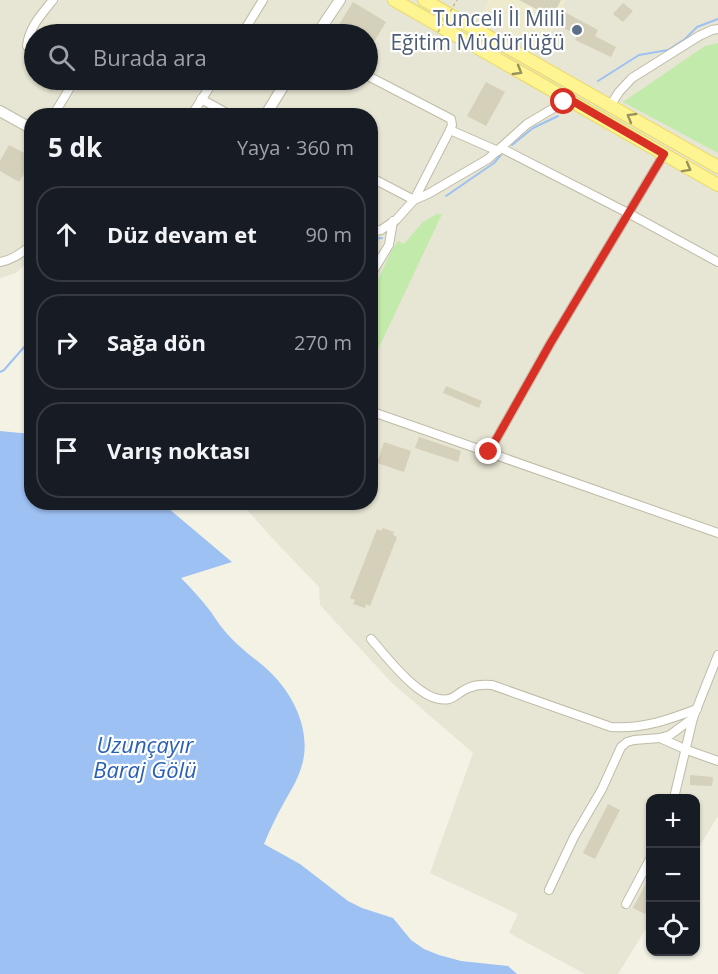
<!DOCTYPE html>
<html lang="tr">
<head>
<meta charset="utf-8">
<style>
	body { margin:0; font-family:"Open Sans",sans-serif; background:#20242c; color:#f1f3f6 }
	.controls { position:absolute; right:18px; bottom:18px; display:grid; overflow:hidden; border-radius:12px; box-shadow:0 2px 4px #0004 }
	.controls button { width:54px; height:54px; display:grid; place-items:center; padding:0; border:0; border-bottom:2px solid #363941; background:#171b24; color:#f1f3f6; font:30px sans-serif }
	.stop { position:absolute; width:18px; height:18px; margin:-14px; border:4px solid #d93025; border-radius:50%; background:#fff }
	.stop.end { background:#d93025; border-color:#fff; box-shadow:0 2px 6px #0008 }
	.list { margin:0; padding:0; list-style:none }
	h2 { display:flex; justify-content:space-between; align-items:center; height:78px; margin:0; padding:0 24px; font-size:26px }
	h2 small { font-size:20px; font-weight:400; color:#9ea1a6 }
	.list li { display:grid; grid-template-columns:39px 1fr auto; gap:18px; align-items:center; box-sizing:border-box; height:96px; margin:0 12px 12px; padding:0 12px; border:2px solid #363941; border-radius:24px }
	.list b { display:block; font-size:22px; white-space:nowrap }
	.list em { font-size:20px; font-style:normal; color:#9ea1a6 }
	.icon { flex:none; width:33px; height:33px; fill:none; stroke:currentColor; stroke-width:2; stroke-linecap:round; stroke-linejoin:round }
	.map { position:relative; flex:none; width:718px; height:974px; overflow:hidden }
	.search { position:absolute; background:#171b24; box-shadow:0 2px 4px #0004; left:24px; top:24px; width:354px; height:66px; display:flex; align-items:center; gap:15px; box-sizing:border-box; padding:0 21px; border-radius:33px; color:#9ea1a6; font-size:22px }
	.panel { position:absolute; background:#171b24; box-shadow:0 2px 4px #0004; left:24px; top:108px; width:354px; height:402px; border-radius:24px }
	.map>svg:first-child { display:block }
	.residential { fill:#e7e5d3; fill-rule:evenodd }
	.education { fill:#edeace }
	.green { fill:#c2eaab }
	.water { fill:#9ec1f3 }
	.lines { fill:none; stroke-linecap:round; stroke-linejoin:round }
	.stream { stroke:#9ec1f3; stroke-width:2 }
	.building { fill:#d5d0ba }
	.minor-casing { stroke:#bfbba7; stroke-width:10 }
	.tertiary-casing { stroke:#bfbba7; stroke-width:12 }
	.primary-casing { stroke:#e9d95d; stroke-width:14 }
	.minor { stroke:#fff; stroke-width:8 }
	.tertiary { stroke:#fff; stroke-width:10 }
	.primary { stroke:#fff492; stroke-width:12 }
	.path-bridge { stroke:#c1ba98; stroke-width:1.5; stroke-dasharray:3 3; stroke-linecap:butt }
	.oneway { stroke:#99925e }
	.route { stroke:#d93025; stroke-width:8 }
	.service-dot { fill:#5c6f8a; stroke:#fff; stroke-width:2 }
	.labels { text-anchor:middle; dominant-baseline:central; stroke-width:4.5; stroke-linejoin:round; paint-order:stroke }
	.service-label { font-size:21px; fill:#4e5e75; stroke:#fff; text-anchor:end }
	.water-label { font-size:22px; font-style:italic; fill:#2960b6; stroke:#fff }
</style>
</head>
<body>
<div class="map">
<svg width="718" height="974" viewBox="0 0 718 974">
	<rect width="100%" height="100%" fill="#f3f2e5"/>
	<path class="residential" d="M0 0H718V816L696 852V798H650V922L618 974H585L509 933 518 914 430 873 473 753 391 682 320 605 319 587 273 539 241 503 370 502V116H32L31 259 16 273 0 278ZM34 34H368V80H34Z"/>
	<path class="education" d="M488 0H566L542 53 476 16 485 9Z"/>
	<g class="green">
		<path d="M718 43V153L623 102 705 46Z"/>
		<path d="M437 214H442L371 364V294L392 250 398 241 404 244 423 222Z"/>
	</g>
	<path class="water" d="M0 431 31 434 32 502 162 503 232 562 181 578C192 589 202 600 211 612 217 621 223 630 231 638 243 651 259 661 272 674 294 696 310 730 303 761 300 775 293 787 286 799 278 813 270 829 264 844L300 864 348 901 362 908 393 918 411 940 424 949 439 955 461 961 508 966 517 974H0Z"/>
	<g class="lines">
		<g class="stream">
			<path d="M598 81 639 55 668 50 685 39 697 27 718 19"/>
			<path d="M512 145 533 128 558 116"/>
			<path d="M446 196 494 163 501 155"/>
			<path d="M370 239 382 238"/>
			<path d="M0 372 4 370 32 338"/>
		</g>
	</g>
	<g class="building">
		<path d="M519 0H561L557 8 598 30 595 36 616 47 611 57 575 40 578 35 557 25 559 21Z"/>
		<path d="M353 2 386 22 368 52V34H333Z"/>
		<path d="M623 3 633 11 623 22 613 14Z"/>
		<path d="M486 82 505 92 486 126 467 116Z"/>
		<path d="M9 145 32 157V161L19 182 0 171V161Z"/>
		<path d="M446 386 482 401 479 408 443 393Z"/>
		<path d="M419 437 461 451 458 462 415 448Z"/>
		<path d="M384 442 411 451 404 472 377 463Z"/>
		<path d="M383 528 394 532 393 535 397 537 370 606 366 604 365 608 353 604 355 600 350 598 377 529 381 531Z"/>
		<path d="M690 775 713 777 712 786 690 785Z"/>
		<path d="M608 804 620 810 595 859 583 853Z"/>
		<path d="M651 874V903L645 914 633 908Z"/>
	</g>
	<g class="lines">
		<defs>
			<g id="minor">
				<path d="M242 34 263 0"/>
				<path d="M34 54 27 46C29 27 41 15 53 0"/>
				<path d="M368 76 451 119 452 125 450 130 414 200 370 177"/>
				<path d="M201 99 232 116"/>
				<path d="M610 106 619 92 632 78 699 36 712 30 718 29"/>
				<path d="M53 116 74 81 72 80"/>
				<path d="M191 116 214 80"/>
				<path d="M450 130 498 151"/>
				<path d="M501 148 628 213 718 262"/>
				<path d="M370 232 381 230 396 220 414 200 428 194 488 159 527 124 569 99"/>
				<path d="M0 262C13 260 22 252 32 245"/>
				<path d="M370 276 389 245 393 221"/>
				<path d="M370 411 718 533"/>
				<path d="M489 452 550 344 664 154"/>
				<path d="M371 639C388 658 422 705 449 699 453 698 458 694 461 692 472 685 480 684 492 685L611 727C643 729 668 720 697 709"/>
				<path d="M660 738 687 750 718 761"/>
				<path d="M674 798 693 718 718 655"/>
				<path d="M549 890 574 837 602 789 621 747 627 742 634 740 660 738 670 735 693 718"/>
				<path d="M626 904 650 859"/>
			</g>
			<g id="tertiary">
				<path d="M317 34 340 0"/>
				<path d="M0 111 32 129"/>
				<path d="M265 116 287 80"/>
			</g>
			<g id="primary">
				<path d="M394 0 718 185"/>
				<path d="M424 0 718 167"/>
			</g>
		</defs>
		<use href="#minor" class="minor-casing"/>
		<use href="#tertiary" class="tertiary-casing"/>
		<use href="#primary" class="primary-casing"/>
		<use href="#minor" class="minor"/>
		<use href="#tertiary" class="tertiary"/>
		<use href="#primary" class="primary"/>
		<path class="path-bridge" d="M438 32 457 0"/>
	</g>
	<defs><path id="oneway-chevron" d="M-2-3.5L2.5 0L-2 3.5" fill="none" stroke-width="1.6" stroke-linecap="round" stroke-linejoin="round" transform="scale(1.5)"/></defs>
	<g class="oneway">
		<use href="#oneway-chevron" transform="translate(518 71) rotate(30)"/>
		<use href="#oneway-chevron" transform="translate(631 117) rotate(-150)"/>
		<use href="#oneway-chevron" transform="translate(687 168) rotate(29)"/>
	</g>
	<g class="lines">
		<path class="route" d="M489 452 550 344 664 154 569 99 564 102"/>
	</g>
	<circle class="service-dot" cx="577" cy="30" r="6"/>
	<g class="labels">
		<g class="service-label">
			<text x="565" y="18">Tunceli İl Milli<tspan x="565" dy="24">Eğitim Müdürlüğü</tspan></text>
		</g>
		<g class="water-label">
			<text x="145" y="744">Uzunçayır<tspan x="145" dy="25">Baraj Gölü</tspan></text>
		</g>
	</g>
</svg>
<div class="controls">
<button>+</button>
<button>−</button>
<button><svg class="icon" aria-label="locate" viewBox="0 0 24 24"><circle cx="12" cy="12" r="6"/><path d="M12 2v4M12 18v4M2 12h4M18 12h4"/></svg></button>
</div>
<div class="stop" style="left:564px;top:102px"></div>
<div class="stop end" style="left:489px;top:452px"></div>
<div class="search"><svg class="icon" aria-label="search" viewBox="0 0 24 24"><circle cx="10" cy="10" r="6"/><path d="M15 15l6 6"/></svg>Burada ara</div>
<section class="panel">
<h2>5 dk<small>Yaya · 360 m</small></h2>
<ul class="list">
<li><svg class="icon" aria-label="ahead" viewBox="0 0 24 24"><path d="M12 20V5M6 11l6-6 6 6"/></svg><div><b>Düz devam et</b></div><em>90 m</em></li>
<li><svg class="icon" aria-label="right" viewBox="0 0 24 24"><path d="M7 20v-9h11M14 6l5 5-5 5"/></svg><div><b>Sağa dön</b></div><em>270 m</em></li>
<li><svg class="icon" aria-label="arrive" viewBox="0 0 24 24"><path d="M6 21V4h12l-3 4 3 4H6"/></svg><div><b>Varış noktası</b></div></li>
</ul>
</section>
</div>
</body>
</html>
